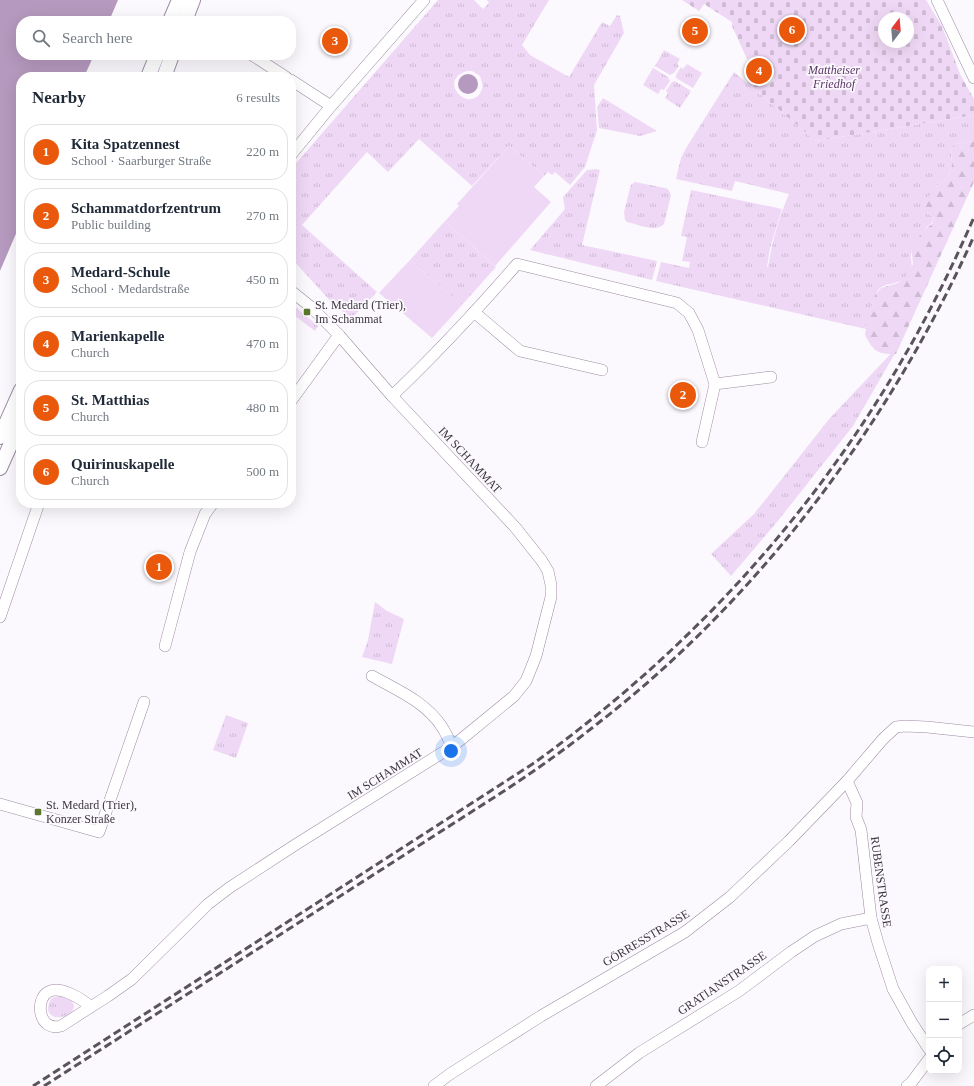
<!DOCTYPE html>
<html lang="en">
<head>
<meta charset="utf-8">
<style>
	body { margin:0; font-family:Georgia,serif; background:#f2f2f3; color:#1f2937 }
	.controls { position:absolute; right:12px; bottom:12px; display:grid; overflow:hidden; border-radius:8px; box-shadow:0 4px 16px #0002 }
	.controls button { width:36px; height:36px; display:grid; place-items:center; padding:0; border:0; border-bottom:1px solid #e0e1e3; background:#fff; color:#1f2937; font:20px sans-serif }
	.compass { position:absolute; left:878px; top:12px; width:36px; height:36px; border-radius:50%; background:#fff; box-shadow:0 4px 16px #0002; rotate:16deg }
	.you { position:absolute; left:451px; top:751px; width:14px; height:14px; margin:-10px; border:3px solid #fff; border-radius:50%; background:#1a73e8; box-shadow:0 0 0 6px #1a73e833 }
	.badge { display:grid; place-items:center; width:26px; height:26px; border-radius:50%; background:#ea580c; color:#fff; font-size:13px; font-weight:700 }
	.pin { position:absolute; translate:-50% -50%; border:2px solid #fff; box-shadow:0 1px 4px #0006 }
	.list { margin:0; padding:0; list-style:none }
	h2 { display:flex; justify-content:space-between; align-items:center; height:52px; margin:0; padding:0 16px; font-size:17px }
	h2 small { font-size:13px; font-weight:400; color:#747a83 }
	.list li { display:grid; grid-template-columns:26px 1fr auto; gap:12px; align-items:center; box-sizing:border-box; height:56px; margin:0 8px 8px; padding:0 8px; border:1px solid #e0e1e3; border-radius:16px }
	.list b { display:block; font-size:15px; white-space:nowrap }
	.list p { margin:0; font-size:13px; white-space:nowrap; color:#747a83 }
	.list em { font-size:13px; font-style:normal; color:#747a83 }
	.icon { flex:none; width:22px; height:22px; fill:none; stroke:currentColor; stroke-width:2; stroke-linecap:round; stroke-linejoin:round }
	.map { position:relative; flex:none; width:974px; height:1086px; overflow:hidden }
	.search { position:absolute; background:#fff; box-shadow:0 4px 16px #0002; left:16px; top:16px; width:280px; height:44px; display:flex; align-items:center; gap:10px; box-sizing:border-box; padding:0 14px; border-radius:16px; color:#747a83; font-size:15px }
	.panel { position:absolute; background:#fff; box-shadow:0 4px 16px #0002; left:16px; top:72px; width:280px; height:436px; border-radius:16px }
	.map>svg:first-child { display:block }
	.grass { fill:url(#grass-tufts); fill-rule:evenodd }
	.forest { fill:url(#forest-firs) }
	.cemetery { fill:url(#cemetery-stones); fill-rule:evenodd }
	.garden { fill:#efd8f5 }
	.water { fill:#b599be }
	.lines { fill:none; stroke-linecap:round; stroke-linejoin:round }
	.minor-casing { stroke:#9c8ba2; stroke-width:12 }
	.major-casing { stroke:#9c8ba2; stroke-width:16 }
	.minor { stroke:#fff; stroke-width:11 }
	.major { stroke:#fff; stroke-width:14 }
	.rail { stroke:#5a535c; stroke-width:3; stroke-dasharray:8 4; stroke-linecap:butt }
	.poi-dot { fill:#5a772d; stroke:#fcf9fe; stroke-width:1.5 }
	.labels { text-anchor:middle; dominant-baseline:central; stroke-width:3.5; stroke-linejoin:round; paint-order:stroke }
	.park-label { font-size:12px; font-style:italic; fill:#5a3465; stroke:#fcf9fe }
	.poi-label { font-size:12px; fill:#3d3640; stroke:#fcf9fe; text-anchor:start }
	.street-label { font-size:12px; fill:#3d3640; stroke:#fcf9fe }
</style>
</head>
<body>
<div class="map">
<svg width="974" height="1086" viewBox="0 0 974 1086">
	<defs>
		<pattern id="grass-tufts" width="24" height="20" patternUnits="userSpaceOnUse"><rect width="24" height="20" fill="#efd8f5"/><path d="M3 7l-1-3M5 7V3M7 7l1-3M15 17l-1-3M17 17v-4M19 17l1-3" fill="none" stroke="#cebad3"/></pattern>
		<pattern id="forest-firs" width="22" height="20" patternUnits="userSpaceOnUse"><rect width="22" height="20" fill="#efd8f5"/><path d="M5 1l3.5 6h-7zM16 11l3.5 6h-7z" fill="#cebad3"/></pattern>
		<pattern id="cemetery-stones" width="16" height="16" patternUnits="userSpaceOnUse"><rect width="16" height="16" fill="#efd8f5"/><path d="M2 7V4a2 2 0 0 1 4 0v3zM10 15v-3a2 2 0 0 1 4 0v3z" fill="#cebad3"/></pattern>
	</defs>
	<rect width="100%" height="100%" fill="#fcf9fe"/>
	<g class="grass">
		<path d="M438 0H474L483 9 489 3 487 0H549L522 45 530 55 569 77 602 22 610 26 617 15 620 16 624 33 594 85 597 130 585 167 570 185 555 172 552 175 548 172 544 176 509 146 472 186 419 139 388 172 367 152 302 225 377 292 352 318 335 306 291 258V169ZM467 71H472L480 76 483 86C474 119 434 81 467 71Z"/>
		<path d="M664 50 680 59 677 64 679 66 674 73 670 75 655 66Z"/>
		<path d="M687 64 702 73 693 88 676 78V75L681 67 683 69Z"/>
		<path d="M653 68 668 77 670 81 664 90 661 89 658 94 643 85Z"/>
		<path d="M734 72 816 141 974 115V141L954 144 951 150 952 165 948 177 936 187 927 213 934 218C931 226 929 224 925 229 922 233 912 250 911 254 910 262 915 265 908 275 900 285 889 282 880 288 874 293 868 320 866 329L656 281 661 262 689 268 690 262 682 261 687 237 681 236 691 190 782 209 770 248 767 267H768C772 242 779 217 789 194L735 181 732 191 676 179 681 158 686 148Z"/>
		<path d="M675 81 691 91 680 108 665 98 668 93 666 91 672 82Z"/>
		<path d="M603 98 657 131 640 136 599 128 597 107Z"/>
		<path d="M596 169 600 170 582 245 657 261 652 280 530 250 565 209 563 197 587 170Z"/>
		<path d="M635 182 665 188 668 189 671 195 664 224C656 233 637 224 627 222L625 220 624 212 630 188 631 185Z"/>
		<path d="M445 221 496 267 462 305 410 260Z"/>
		<path d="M291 303 318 326 315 331 291 313Z"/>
		<path d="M901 343 853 426 777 522 731 576 711 554 754 514 830 418Z"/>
		<path d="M375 602 387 611 404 619 392 664 362 657 368 640Z"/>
		<path d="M226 715 248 723 236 758 213 750Z"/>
		<path d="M59 996 65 997 72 1001 74 1006 73 1010C61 1024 39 1016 52 998Z"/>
	</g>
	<path class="forest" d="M974 141V182L896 354C877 354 874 352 865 335L868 317 875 295 881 288 898 283 907 275 913 264 911 247 925 229 932 224 934 218 927 213 925 207 928 197 936 187 948 177 952 165 951 150 954 144Z"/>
	<path class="cemetery" d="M682 0H926L942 26 960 74 974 99V115L816 141 747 83 752 75 765 85 770 84 774 80V74L752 57 747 59 732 26V22L704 4 699 11ZM884 18H908V42H884Z"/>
	<g class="garden">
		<path d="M509 146 544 176 534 187 551 202 495 266 445 221 459 206 457 204Z"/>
		<path d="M410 260 462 305 432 338 379 293Z"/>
	</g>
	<g class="water">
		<path d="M0 0H118L109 21H21V55H94L84 77H21V222L0 271Z"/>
		<circle cx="468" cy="84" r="10"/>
	</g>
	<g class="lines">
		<defs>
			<g id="minor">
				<path d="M937 0 974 78"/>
				<path d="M252 55 286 77"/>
				<path d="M291 80 331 106"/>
				<path d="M291 155 331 106 424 0"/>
				<path d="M474 312 520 351 602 370"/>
				<path d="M715 384 771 377"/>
				<path d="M392 396C436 354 477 310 517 264L677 303 689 313 698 330 715 384 702 442"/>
				<path d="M291 401 339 335"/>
				<path d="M0 617 39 503"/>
				<path d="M165 646 190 552 205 514 213 503"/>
				<path d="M372 676C397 690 426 702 442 727 446 733 449 740 452 747"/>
				<path d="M847 781 857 803 856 817 861 830 871 918 878 943 893 989 912 1023 929 1049"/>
				<path d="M0 804 99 832 144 702"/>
				<path d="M91 1007C82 999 60 985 48 992 35 999 38 1032 61 1026L108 996 132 979 208 904 229 888 295 845 453 746 514 696 526 681 536 656 551 597V585L548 571 542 561 515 527 392 396 339 335 311 307 291 291"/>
				<path d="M959 1024 974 1015"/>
				<path d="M434 1086 450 1074 541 1016 685 932 730 897 789 841 847 781 883 739 896 727 905 726 927 727 974 732"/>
				<path d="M596 1086 639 1053 739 991 791 952 815 936 841 924 871 918"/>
				<path d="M907 1086 911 1083 929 1059"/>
			</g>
			<g id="major">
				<path d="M170 21 179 0"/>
				<path d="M185 21 193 0"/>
				<path d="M148 77 157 55"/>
				<path d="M164 77 172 55"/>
				<path d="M0 437 21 390"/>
				<path d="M0 468 21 421"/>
			</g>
		</defs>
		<use href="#minor" class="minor-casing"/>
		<use href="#major" class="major-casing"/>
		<use href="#minor" class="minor"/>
		<use href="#major" class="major"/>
		<g class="rail">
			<path d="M33 1086 534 763C731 621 878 440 974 217"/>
			<path d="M44 1086 504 791C536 770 567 748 597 724 760 598 890 423 974 236"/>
		</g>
	</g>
	<g class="poi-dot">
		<rect x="303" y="308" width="8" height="8" rx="2"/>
		<rect x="34" y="808" width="8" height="8" rx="2"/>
	</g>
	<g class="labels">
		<g class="park-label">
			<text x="834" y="70">Mattheiser<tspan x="834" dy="14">Friedhof</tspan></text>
		</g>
		<g class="poi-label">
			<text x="315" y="305">St. Medard (Trier),<tspan x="315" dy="14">Im Schammat</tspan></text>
			<text x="46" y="805">St. Medard (Trier),<tspan x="46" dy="14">Konzer Straße</tspan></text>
		</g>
		<g class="street-label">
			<text transform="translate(470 460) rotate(47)">IM SCHAMMAT</text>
			<text transform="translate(385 774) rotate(-32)">IM SCHAMMAT</text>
			<text transform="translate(881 882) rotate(82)">RUBENSTRASSE</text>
			<text transform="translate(646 938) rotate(-31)">GÖRRESSTRASSE</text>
			<text transform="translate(722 983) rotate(-34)">GRATIANSTRASSE</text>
		</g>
	</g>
</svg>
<div class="controls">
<button>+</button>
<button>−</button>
<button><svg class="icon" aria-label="locate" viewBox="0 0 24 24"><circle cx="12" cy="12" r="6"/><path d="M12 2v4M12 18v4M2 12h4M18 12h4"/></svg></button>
</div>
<svg class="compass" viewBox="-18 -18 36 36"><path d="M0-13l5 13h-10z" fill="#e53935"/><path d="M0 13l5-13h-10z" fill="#747a83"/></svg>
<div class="you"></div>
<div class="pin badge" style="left:159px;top:567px">1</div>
<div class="pin badge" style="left:683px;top:395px">2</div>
<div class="pin badge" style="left:335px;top:41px">3</div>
<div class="pin badge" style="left:759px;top:71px">4</div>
<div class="pin badge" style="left:695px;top:31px">5</div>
<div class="pin badge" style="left:792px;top:30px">6</div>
<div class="search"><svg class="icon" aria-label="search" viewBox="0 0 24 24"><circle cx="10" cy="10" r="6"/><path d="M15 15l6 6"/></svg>Search here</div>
<section class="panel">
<h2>Nearby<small>6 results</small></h2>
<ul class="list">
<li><span class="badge">1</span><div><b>Kita Spatzennest</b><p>School · Saarburger Straße</p></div><em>220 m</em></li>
<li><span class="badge">2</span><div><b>Schammatdorfzentrum</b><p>Public building</p></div><em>270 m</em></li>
<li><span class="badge">3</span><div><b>Medard-Schule</b><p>School · Medardstraße</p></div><em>450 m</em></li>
<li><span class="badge">4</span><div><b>Marienkapelle</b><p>Church</p></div><em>470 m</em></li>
<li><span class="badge">5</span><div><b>St. Matthias</b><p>Church</p></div><em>480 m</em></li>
<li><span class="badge">6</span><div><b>Quirinuskapelle</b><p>Church</p></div><em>500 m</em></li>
</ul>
</section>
</div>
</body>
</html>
